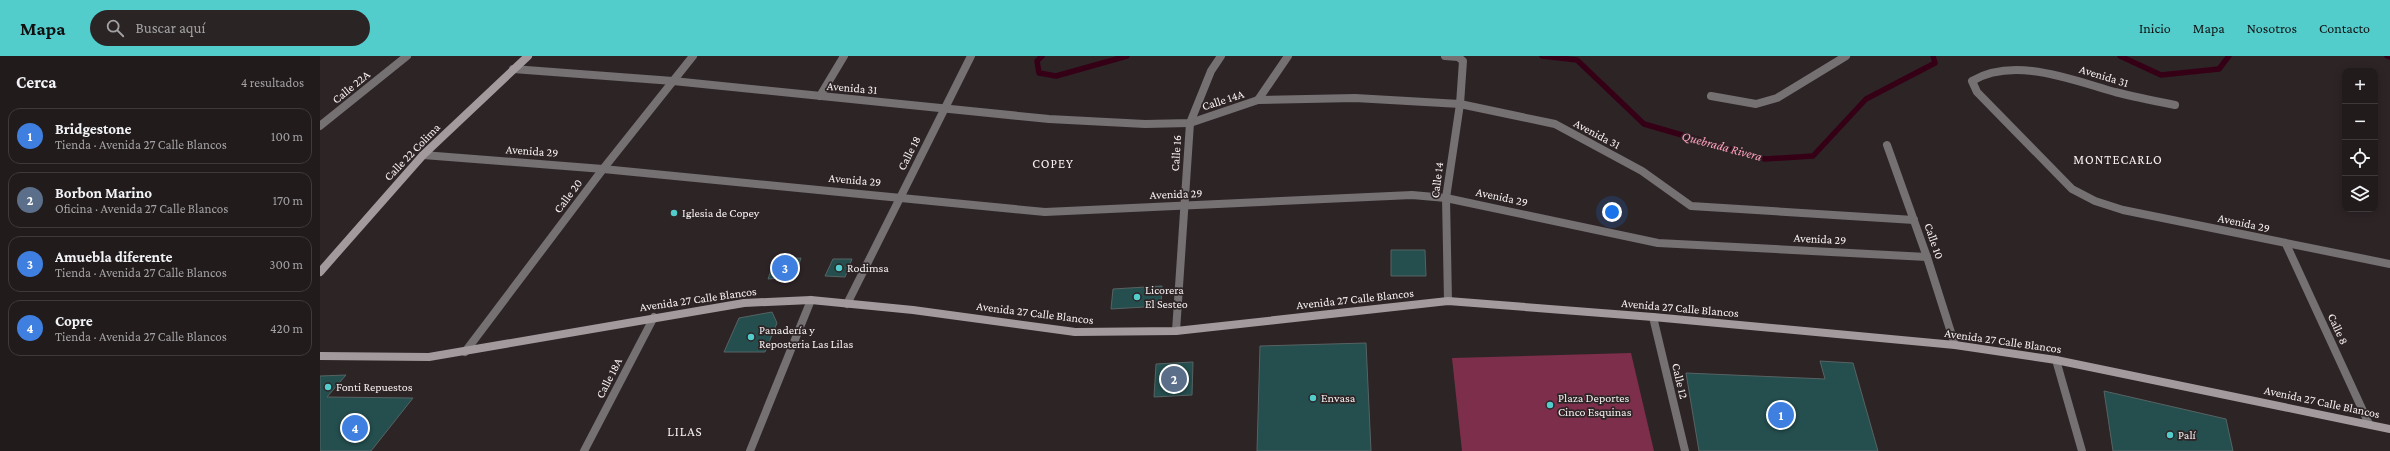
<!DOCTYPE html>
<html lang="es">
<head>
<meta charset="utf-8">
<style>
	body { margin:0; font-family:"Crimson Pro",serif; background:#2a2425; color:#f1f3f6 }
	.controls { position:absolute; right:12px; top:12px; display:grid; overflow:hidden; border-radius:8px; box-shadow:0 2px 10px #0003 }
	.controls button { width:36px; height:36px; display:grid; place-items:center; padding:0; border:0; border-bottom:1px solid #3f393b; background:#221b1c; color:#f1f3f6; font:20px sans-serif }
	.you { position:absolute; left:1292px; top:156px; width:14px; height:14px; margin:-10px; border:3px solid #fff; border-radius:50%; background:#1a73e8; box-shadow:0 0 0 6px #1a73e833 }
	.badge { display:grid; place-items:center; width:26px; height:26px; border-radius:50%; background:#52cdcc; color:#fff; font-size:13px; font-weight:700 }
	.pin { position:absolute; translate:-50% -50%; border:2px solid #fff; box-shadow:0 1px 4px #0006 }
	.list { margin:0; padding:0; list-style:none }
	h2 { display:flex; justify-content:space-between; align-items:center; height:52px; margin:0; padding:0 16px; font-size:17px }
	h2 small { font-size:13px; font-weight:400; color:#a2a1a3 }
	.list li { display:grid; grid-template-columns:26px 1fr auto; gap:12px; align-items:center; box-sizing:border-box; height:56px; margin:0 8px 8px; padding:0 8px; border:1px solid #3f393b; border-radius:12px }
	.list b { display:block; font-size:15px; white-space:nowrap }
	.list p { margin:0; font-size:13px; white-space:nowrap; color:#a2a1a3 }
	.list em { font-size:13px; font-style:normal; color:#a2a1a3 }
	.icon { flex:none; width:22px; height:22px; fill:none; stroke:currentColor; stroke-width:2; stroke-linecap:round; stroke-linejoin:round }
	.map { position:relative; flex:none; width:2070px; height:395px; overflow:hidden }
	header { display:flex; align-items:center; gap:24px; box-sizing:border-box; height:56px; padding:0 20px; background:#52cdcc; color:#111 }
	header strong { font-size:19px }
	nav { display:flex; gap:22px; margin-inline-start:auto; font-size:14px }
	.search { width:280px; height:36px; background:#2a2425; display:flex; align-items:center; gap:10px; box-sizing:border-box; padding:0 14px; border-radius:22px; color:#a2a1a3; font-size:15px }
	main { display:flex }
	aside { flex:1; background:#221b1c }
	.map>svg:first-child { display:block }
	.green { fill:#7d2e4b }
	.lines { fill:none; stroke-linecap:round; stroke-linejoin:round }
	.stream { stroke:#350016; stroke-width:5.5 }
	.building { fill:#254e4e; stroke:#576363 }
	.minor { stroke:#757072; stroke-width:8 }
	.secondary { stroke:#a29a9c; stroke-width:8 }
	.poi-dot { fill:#52cdcc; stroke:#2d2426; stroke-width:1.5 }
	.labels { text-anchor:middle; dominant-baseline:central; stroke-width:3.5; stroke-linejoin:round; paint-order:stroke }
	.street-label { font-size:12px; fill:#f6f0f1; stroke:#2d2426 }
	.poi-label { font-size:12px; fill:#f6f0f1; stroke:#2d2426; text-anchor:start }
	.water-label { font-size:13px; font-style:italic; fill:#fd9fbb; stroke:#2d2426 }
	.neighbourhood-label { font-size:13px; letter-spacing:1px; fill:#f6f0f1; stroke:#2d2426 }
</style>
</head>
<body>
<header>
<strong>Mapa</strong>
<div class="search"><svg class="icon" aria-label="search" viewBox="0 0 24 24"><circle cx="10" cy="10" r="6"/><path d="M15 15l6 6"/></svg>Buscar aquí</div>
<nav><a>Inicio</a><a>Mapa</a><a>Nosotros</a><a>Contacto</a></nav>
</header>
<main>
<aside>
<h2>Cerca<small>4 resultados</small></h2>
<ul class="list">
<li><span class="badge" style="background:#3f7fe0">1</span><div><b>Bridgestone</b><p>Tienda · Avenida 27 Calle Blancos</p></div><em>100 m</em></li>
<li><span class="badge" style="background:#5c6f8a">2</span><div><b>Borbon Marino</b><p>Oficina · Avenida 27 Calle Blancos</p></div><em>170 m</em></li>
<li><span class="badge" style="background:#3f7fe0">3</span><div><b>Amuebla diferente</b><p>Tienda · Avenida 27 Calle Blancos</p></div><em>300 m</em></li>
<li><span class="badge" style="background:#3f7fe0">4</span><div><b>Copre</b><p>Tienda · Avenida 27 Calle Blancos</p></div><em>420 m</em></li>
</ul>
</aside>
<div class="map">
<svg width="2070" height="395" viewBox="0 0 2070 395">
	<rect width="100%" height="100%" fill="#2d2426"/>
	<path class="green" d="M1311 297 1334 395H1142L1132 302Z"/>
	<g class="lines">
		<g class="stream">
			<path d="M722 0 717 5 719 17 736 20 807 0"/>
			<path d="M1222 0 1257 4 1324 68 1445 103 1493 100 1546 43 1615 7 1613 0"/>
			<path d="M1800 0 1841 19 1899 13 1909 0"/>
			<path d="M2067 0 2070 1"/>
		</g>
	</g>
	<g class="building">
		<path d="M1071 194H1105L1106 220H1071Z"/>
		<path d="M481 202 475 221 448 223 455 203Z"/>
		<path d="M513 203H532L525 221 505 220Z"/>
		<path d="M842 230 841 250 791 253 793 233Z"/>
		<path d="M452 256 457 267 445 296H404L419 262Z"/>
		<path d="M1046 287 1051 395H937L940 290Z"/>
		<path d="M1500 305 1533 307 1558 395H1379L1366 317 1505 323Z"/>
		<path d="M873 306 872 339 834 341 836 308Z"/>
		<path d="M26 319 7 341 93 342 51 395H0V320Z"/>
		<path d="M1784 335 1906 363 1913 395H1793Z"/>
	</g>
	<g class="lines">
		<g class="minor">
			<path d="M1125 0 1138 1 1143 5 1140 48 1126 142 1128 245"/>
			<path d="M193 13 353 25 729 63 825 68 870 67 938 44 968 0"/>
			<path d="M500 40 524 0"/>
			<path d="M1391 40 1436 48 1457 42 1526 0"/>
			<path d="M938 44 1035 42 1140 48 1235 68 1322 115 1371 150 1594 164"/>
			<path d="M1855 49C1835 45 1815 41 1795 36 1752 24 1694 0 1652 25L1657 36 1752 133 1775 145 1803 154 2070 208"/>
			<path d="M0 70 87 0"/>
			<path d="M1567 89 1607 201 1635 289"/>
			<path d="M103 99 283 113 725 156 1092 139 1126 142 1338 187 1607 201"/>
			<path d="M1966 188 2049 368"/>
			<path d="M527 248 651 0"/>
			<path d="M1333 261 1365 395"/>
			<path d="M856 275 870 67 891 15 901 0"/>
			<path d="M145 296 283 113 373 0"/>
			<path d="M1736 304 1762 395"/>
			<path d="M264 395 334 261"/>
			<path d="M430 395 491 244"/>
		</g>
		<g class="secondary">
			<path d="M0 216 103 99 208 0"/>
			<path d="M0 300 109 301 424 247 491 244 593 254 755 276 856 275 1128 245 1333 261 1635 289 1736 304 2070 373"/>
		</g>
	</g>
	<g class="poi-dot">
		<circle cx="354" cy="157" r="4"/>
		<circle cx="519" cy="212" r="4"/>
		<circle cx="817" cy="241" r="4"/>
		<circle cx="431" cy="281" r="4"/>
		<circle cx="8" cy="331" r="4"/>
		<circle cx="993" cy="342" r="4"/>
		<circle cx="1230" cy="349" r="4"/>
		<circle cx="1850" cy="379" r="4"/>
	</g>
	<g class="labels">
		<g class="street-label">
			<text transform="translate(1784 20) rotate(17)">Avenida 31</text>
			<text transform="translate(31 31) rotate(-39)">Calle 22A</text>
			<text transform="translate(532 32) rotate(5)">Avenida 31</text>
			<text transform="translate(903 44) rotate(-18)">Calle 14A</text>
			<text transform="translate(1277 78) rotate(28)">Avenida 31</text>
			<text transform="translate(212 95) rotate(4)">Avenida 29</text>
			<text transform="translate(92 96) rotate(-46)">Calle 22 Colima</text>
			<text transform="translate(589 97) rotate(-63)">Calle 18</text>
			<text transform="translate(856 97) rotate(-86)">Calle 16</text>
			<text transform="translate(535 124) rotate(5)">Avenida 29</text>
			<text transform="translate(1117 124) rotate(-83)">Calle 14</text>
			<text transform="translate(856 138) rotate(-2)">Avenida 29</text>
			<text transform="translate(248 140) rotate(-53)">Calle 20</text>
			<text transform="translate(1182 141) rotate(12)">Avenida 29</text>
			<text transform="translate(1924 167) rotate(12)">Avenida 29</text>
			<text transform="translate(1500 183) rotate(3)">Avenida 29</text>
			<text transform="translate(1614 185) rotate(71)">Calle 10</text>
			<text transform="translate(378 243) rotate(-8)">Avenida 27 Calle Blancos</text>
			<text transform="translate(1035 243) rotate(-6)">Avenida 27 Calle Blancos</text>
			<text transform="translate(1360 252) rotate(5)">Avenida 27 Calle Blancos</text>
			<text transform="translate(715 257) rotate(7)">Avenida 27 Calle Blancos</text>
			<text transform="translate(2018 273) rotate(65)">Calle 8</text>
			<text transform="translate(1683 285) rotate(8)">Avenida 27 Calle Blancos</text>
			<text transform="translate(289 322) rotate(-63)">Calle 18A</text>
			<text transform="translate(1360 325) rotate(77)">Calle 12</text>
			<text transform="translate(2002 346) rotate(12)">Avenida 27 Calle Blancos</text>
		</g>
		<g class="poi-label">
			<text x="362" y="157">Iglesia de Copey</text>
			<text x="527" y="212">Rodimsa</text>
			<text x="825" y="234">Licorera<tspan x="825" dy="14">El Sesteo</tspan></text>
			<text x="439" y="274">Panadería y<tspan x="439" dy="14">Reposteria Las Lilas</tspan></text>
			<text x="16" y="331">Fonti Repuestos</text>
			<text x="1001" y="342">Envasa</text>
			<text x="1238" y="342">Plaza Deportes<tspan x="1238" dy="14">Cinco Esquinas</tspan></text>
			<text x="1858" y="379">Palí</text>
		</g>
		<g class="water-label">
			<text transform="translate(1402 90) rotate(15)">Quebrada Rivera</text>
		</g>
		<g class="neighbourhood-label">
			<text x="1798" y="103">MONTECARLO</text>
			<text x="733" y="107">COPEY</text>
			<text x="365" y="375">LILAS</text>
		</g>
	</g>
</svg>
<div class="controls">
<button>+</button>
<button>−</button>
<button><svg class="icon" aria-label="locate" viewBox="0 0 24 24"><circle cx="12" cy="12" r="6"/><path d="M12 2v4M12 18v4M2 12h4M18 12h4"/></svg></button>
<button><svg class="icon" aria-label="layers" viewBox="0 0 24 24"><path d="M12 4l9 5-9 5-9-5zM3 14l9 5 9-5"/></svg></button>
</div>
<div class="you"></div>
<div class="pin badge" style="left:1461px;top:359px;background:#3f7fe0">1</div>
<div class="pin badge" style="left:854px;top:323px;background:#5c6f8a">2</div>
<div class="pin badge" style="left:465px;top:212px;background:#3f7fe0">3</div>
<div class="pin badge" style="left:35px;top:372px;background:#3f7fe0">4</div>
</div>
</main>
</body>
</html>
